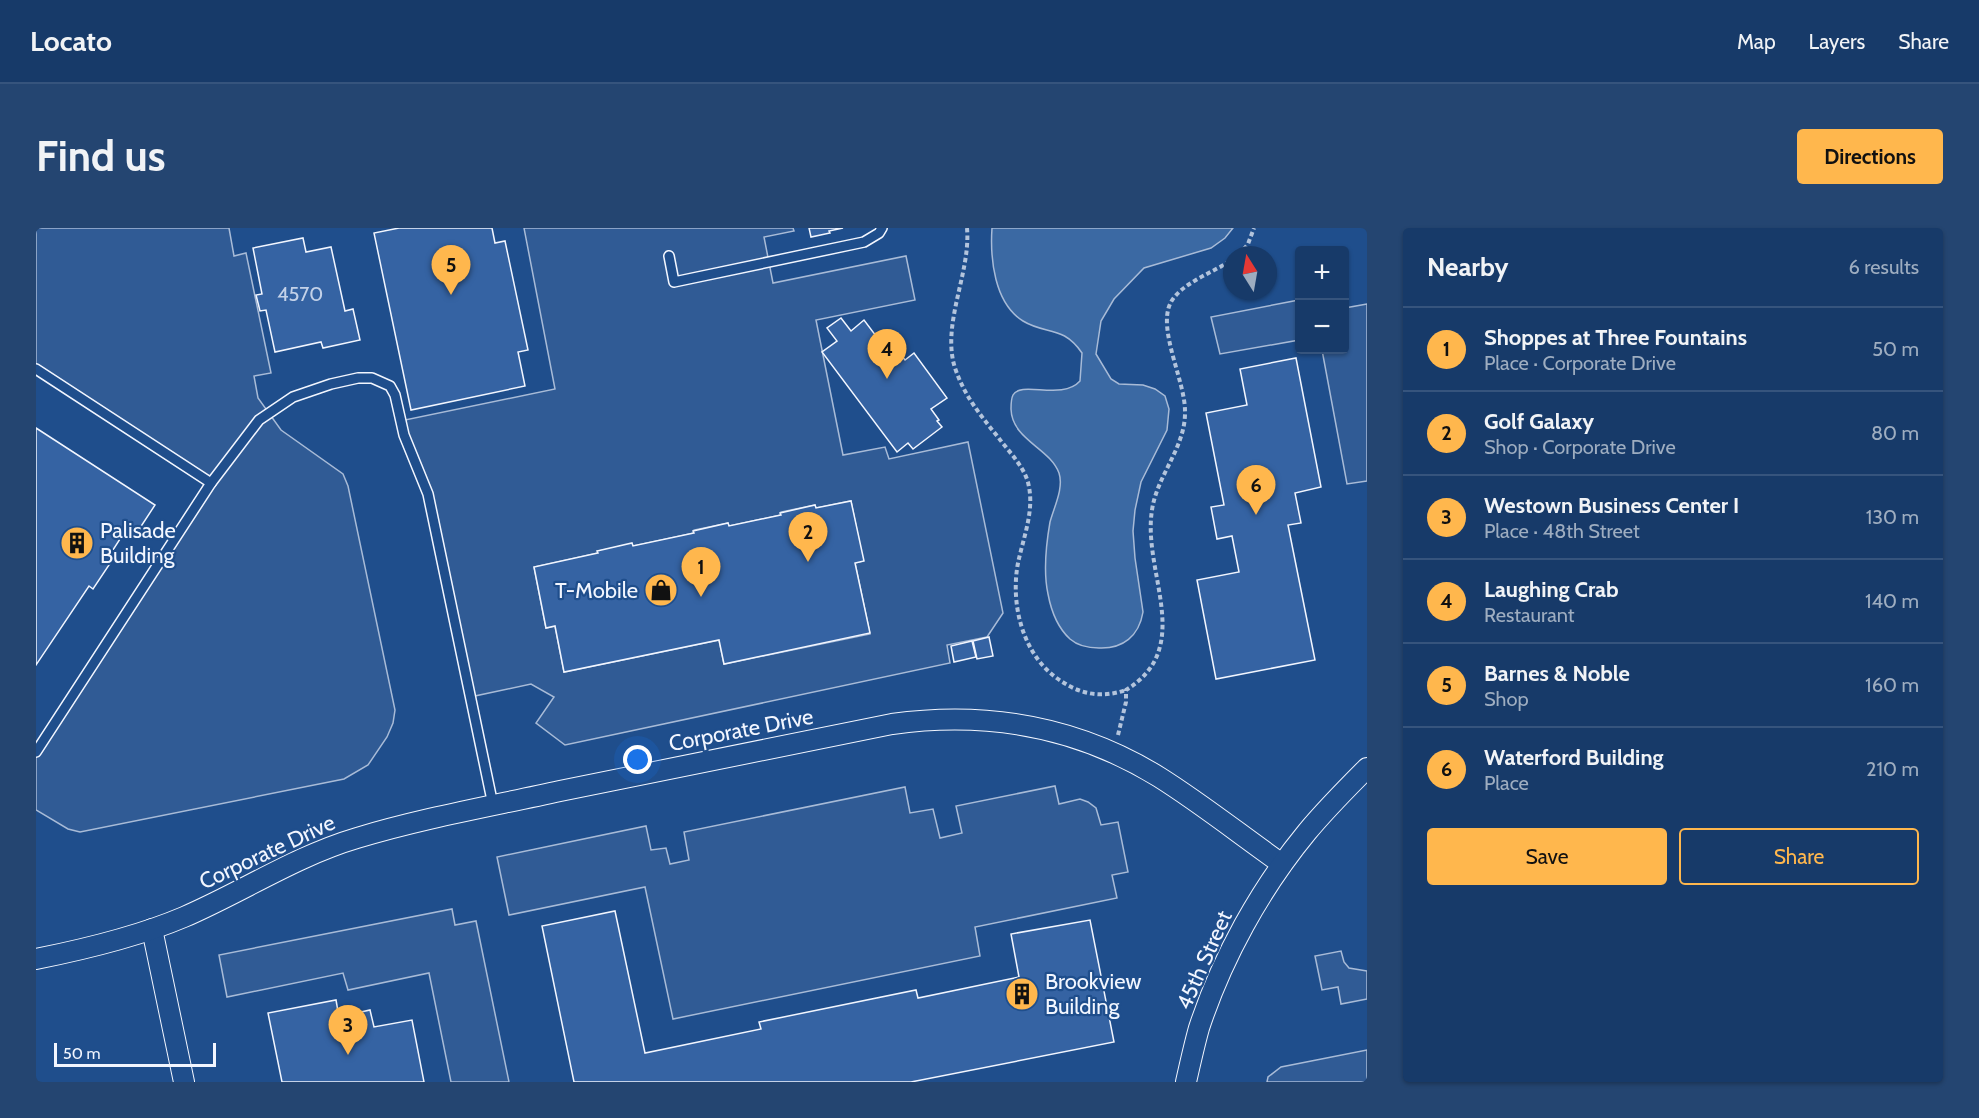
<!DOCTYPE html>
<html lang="en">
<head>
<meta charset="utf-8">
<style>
	body { margin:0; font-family:Cabin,sans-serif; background:#244571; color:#f1f3f6 }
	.controls { position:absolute; right:18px; top:18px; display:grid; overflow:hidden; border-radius:6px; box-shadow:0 2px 4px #0004 }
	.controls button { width:54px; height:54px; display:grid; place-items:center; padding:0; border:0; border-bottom:2px solid #36547d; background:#173a69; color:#f1f3f6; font:30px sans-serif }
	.compass { position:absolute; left:1187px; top:18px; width:54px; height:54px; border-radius:50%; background:#173a69; box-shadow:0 2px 4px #0004; rotate:349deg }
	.scale { position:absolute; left:18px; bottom:15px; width:162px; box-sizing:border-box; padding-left:6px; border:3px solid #f2f6ff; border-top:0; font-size:16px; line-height:21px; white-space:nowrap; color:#f2f6ff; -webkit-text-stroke:4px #1f4e8c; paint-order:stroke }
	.you { position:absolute; left:602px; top:532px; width:21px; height:21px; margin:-15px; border:4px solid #fff; border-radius:50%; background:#1a73e8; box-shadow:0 0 0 9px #1a73e833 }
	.badge { display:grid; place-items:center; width:39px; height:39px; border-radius:50%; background:#ffb74d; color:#111; font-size:20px; font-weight:700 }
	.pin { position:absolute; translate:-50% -50px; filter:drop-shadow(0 2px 3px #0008) }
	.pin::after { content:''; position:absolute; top:32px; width:21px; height:18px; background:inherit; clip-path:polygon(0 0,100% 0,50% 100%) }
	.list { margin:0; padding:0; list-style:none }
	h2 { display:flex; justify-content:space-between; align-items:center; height:78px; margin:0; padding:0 24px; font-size:26px }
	h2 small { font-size:20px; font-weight:400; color:#9eadc0 }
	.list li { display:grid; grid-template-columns:39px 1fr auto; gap:18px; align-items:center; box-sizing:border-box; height:84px; padding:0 24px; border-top:2px solid #36547d }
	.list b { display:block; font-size:22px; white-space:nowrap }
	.list p { margin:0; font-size:20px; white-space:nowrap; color:#9eadc0 }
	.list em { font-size:20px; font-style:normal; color:#9eadc0 }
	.actions { display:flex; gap:12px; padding:18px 24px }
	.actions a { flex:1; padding:14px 0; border:2px solid #ffb74d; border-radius:6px; text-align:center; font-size:21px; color:#ffb74d }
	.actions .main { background:#ffb74d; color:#111 }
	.map { position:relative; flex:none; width:1331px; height:854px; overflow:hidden; border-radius:6px }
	header { display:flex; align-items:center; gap:36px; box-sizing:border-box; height:84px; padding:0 30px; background:#173a69; border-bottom:2px solid #36547d }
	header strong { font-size:28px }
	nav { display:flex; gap:33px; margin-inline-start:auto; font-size:21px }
	.intro { display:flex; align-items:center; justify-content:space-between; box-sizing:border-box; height:144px; padding:0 36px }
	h1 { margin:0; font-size:42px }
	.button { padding:15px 27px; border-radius:6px; background:#ffb74d; color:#111; font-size:21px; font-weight:700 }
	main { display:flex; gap:36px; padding:0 36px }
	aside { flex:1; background:#173a69; border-radius:6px; box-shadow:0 2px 4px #0004 }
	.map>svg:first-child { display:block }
	.parking { fill:#305b95; stroke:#a8bbd7; stroke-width:1.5; fill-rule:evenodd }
	.water { fill:#3b69a3; stroke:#a8bbd7; stroke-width:1.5 }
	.building { fill:#3563a3; stroke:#f2f6ff; stroke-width:1.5 }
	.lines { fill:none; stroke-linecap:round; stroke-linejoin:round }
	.service-casing { stroke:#f2f6ff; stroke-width:12 }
	.minor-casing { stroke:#f2f6ff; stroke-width:22 }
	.path { stroke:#b3c4dc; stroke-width:4; stroke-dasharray:4.5 3; stroke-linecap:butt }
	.service { stroke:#1f4e8c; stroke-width:9 }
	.minor { stroke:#1f4e8c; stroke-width:20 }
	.labels { text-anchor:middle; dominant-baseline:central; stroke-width:4.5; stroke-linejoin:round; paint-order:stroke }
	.number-label { font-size:20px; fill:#c3d1e8 }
	.poi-label { font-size:22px; fill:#f2f6ff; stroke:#1f4e8c; text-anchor:start }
	.street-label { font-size:22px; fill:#f2f6ff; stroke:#1f4e8c }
</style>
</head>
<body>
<header>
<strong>Locato</strong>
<nav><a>Map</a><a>Layers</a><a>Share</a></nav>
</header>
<div class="intro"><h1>Find us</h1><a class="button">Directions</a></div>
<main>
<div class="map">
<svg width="1331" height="854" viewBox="0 0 1331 854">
	<rect width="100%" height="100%" fill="#1f4e8c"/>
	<g class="parking">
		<path d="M0 0H193L198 28 210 25 235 145 218 148 222 170 245 202 307 246 312 258 359 482 357 495 351 509 332 537 308 551 44 604 32 601 0 582V524L174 256 0 141Z"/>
		<path d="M488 0H757L758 3 728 9 737 55 870 28 879 72 780 92 807 227 849 219 853 231 932 214 967 385 951 409 911 417 914 435 529 517 500 495 518 469 495 456 434 469 392 267 364 193 519 161ZM815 273 827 333 819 335 834 406 688 436 683 412 528 444 519 398 510 400 498 339 562 325V323L596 316 597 318 658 305V302L692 295 693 298 745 287V284L779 277 780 280Z"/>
		<path d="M1263 72V112L1184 126 1175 89Z"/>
		<path d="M1331 76V253L1311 256 1286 122H1308L1309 80Z"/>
		<path d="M1019 558 1023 576 1044 571 1052 574 1060 580 1065 597 1082 594 1092 644 1076 647 1081 670 939 699 944 728 637 791 609 659 473 687 461 629 610 598 615 622 630 620 634 636 653 632 648 604 869 559 874 585 897 581 904 610 926 605 920 578Z"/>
		<path d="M416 681 419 697 440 693 473 854H415L393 745 312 762 307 745 191 769 183 727Z"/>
		<path d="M1305 723 1308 734 1313 740 1331 743V771L1305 776 1302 759 1286 762 1279 728Z"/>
		<path d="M1331 822V854H1231L1232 849 1245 839Z"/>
	</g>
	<path class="water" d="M956 0H1197L1189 10 1175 20 1108 40 1078 71 1065 93 1060 126 1075 151 1083 156 1107 157 1119 161 1129 168 1133 181 1131 202 1105 254 1099 282 1097 303 1099 330 1107 384C1103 408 1087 421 1063 420 1052 420 1042 418 1034 411 1022 400 1015 382 1012 366 1007 343 1010 317 1014 294 1018 279 1028 260 1023 245 1014 220 976 212 975 181 975 177 975 171 977 167 985 152 1026 173 1044 153L1046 125C1027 97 1010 107 987 93 958 75 954 30 956 0Z"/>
	<g class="building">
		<path d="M363 0H456L459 15 469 13 492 122 482 124 489 158 375 182 338 5Z"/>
		<path d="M773 0H807L793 3 794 5 775 9Z"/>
		<path d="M267 10 270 24 295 19 309 83 317 81 324 112 287 120 285 114 239 124 230 82 224 83 220 67 226 66 217 20Z"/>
		<path d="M805 90 815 103 828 92 840 108 847 103 869 132 878 125 911 170 895 181 903 192 901 193 906 199 877 221 872 215 861 224 786 124 801 113 791 100Z"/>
		<path d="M1260 130 1285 259 1259 265 1265 295 1252 297 1279 432 1180 451 1161 352 1203 344 1196 308 1181 311 1175 279 1188 277 1170 185 1211 177 1204 141Z"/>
		<path d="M0 200 119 277 102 303 93 297 73 328 77 331 57 361 53 358 0 437Z"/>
		<path d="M815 273 828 333 819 335 834 405 688 436 683 412 528 444 519 398 510 400 498 339 562 325 561 323 596 315 597 318 658 305 657 303 692 295 693 298 745 287 744 285 779 277 780 280Z"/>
		<path d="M953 409 957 428 941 431 937 413Z"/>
		<path d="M936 413 940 429 918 434 915 418Z"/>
		<path d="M579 683 609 825 725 801 723 794 880 762 882 770 983 749 975 706 1054 692 1078 814 875 854H538L506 698Z"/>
		<path d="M300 772 303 789 334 782 338 799 376 792 388 854H246L232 785Z"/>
	</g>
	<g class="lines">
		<defs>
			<g id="service">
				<path d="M633 28 638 54 828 14 843 5 846 0"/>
				<path d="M0 141 175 255"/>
				<path d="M0 524 175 255 223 192 257 169 295 156 322 150H336L354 158 359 167 368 207 392 266 457 577"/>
			</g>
			<g id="minor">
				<path d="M116 701 148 854"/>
				<path d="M0 731C50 721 101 709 148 689 206 664 260 628 321 610 387 590 456 578 524 563 634 540 745 518 856 496 951 483 1042 499 1123 549 1166 576 1206 608 1246 636"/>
				<path d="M1150 854C1154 836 1158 818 1163 800 1186 730 1224 661 1271 604 1290 581 1310 561 1331 540"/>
			</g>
		</defs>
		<use href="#service" class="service-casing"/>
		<use href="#minor" class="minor-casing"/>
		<g class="path">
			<path d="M931 0C935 45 905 96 919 140 928 167 944 187 962 209 973 224 990 240 993 259 998 284 987 311 982 335 974 377 987 429 1025 453 1046 467 1066 470 1090 462"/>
			<path d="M1203 27 1212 16 1218 0"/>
			<path d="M1082 507 1090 474V462C1160 419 1106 345 1116 282 1121 247 1150 219 1149 183 1149 153 1122 103 1134 76 1143 56 1178 44 1196 32"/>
		</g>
		<use href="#service" class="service"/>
		<use href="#minor" class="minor"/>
	</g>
	<defs>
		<symbol id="building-disc" viewBox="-11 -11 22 22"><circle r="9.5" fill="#ffb74d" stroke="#1f4e8c"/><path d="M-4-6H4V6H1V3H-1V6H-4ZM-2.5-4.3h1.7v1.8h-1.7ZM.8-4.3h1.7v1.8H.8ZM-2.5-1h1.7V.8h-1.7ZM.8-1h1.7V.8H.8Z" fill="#111"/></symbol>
		<symbol id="shop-disc" viewBox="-11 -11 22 22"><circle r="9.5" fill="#ffb74d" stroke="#1f4e8c"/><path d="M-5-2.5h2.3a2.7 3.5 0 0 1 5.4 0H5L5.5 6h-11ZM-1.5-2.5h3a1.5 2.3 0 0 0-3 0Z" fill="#111"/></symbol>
	</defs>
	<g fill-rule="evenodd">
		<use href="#building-disc" x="22" y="296" width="38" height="38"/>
		<use href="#shop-disc" x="606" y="343" width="38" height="38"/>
		<use href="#building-disc" x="967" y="747" width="38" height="38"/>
	</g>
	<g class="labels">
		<g class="number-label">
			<text x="264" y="66">4570</text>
		</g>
		<g class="poi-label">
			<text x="64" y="302">Palisade<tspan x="64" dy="25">Building</tspan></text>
			<text x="602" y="362" text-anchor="end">T-Mobile</text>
			<text x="1009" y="753">Brookview<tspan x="1009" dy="25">Building</tspan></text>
		</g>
		<g class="street-label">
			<text transform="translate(705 502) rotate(-11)">Corporate Drive</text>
			<text transform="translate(231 624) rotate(-25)">Corporate Drive</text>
			<text transform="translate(1168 732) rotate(-66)">45th Street</text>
		</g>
	</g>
</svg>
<div class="controls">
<button>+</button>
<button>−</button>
</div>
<svg class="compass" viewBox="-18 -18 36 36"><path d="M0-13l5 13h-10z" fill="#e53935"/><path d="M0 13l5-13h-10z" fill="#9eadc0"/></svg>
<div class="scale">50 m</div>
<div class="you"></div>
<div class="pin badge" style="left:665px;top:369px">1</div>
<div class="pin badge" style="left:772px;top:334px">2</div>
<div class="pin badge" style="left:312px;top:827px">3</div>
<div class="pin badge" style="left:851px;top:151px">4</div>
<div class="pin badge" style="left:415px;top:67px">5</div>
<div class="pin badge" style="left:1220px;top:287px">6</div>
</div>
<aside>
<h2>Nearby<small>6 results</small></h2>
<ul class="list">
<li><span class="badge">1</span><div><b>Shoppes at Three Fountains</b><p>Place · Corporate Drive</p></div><em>50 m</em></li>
<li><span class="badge">2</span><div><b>Golf Galaxy</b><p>Shop · Corporate Drive</p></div><em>80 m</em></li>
<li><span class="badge">3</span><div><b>Westown Business Center I</b><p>Place · 48th Street</p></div><em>130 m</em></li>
<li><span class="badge">4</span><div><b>Laughing Crab</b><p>Restaurant</p></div><em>140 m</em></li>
<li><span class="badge">5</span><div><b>Barnes &amp; Noble</b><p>Shop</p></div><em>160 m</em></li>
<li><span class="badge">6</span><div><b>Waterford Building</b><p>Place</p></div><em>210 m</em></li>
</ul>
<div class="actions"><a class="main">Save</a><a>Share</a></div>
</aside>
</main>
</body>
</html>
